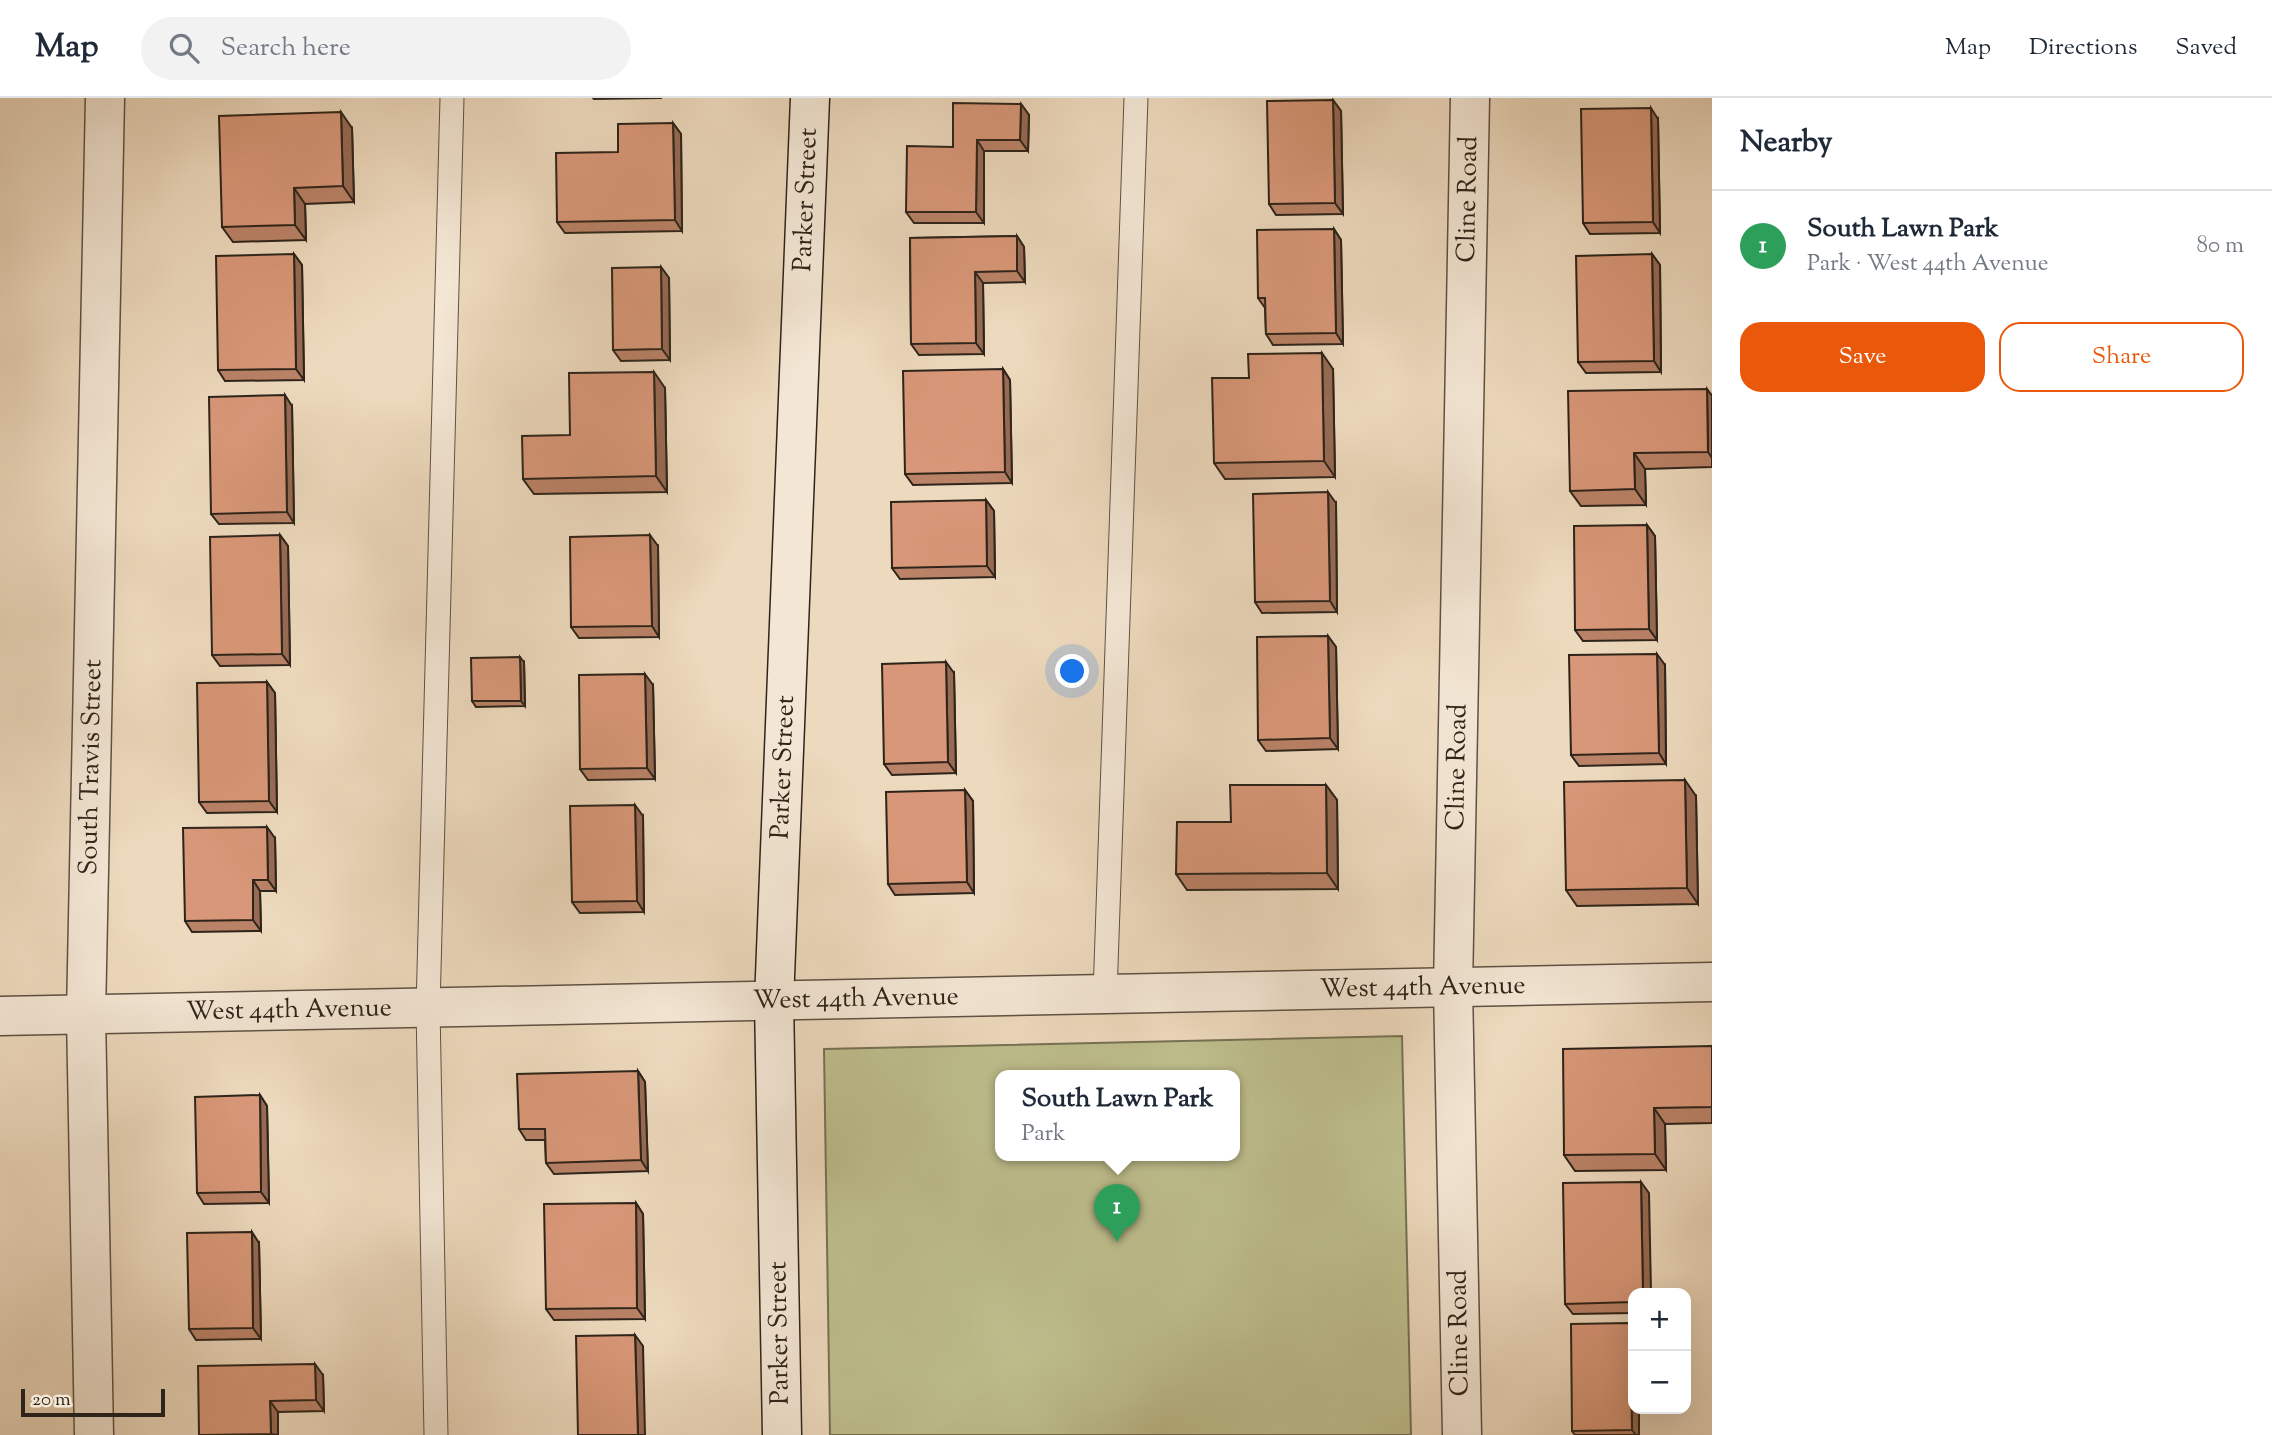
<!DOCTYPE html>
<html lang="en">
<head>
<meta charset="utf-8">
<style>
	body { margin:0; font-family:"Sorts Mill Goudy",serif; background:#f2f2f3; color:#1f2937 }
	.controls { position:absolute; right:21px; bottom:21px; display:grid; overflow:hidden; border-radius:14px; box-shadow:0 7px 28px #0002 }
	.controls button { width:63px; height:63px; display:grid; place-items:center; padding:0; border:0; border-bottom:2px solid #e0e1e3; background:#fff; color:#1f2937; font:35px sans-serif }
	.scale { position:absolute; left:21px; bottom:18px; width:144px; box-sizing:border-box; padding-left:7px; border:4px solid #2e241a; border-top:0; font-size:19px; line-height:24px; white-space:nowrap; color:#2e241a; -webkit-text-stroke:5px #f3e6d4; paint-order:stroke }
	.you { position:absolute; left:1073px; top:574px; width:24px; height:24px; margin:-18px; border:5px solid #fff; border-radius:50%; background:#1a73e8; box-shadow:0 0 0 10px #1a73e833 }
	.badge { display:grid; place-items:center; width:46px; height:46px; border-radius:50%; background:#ea580c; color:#fff; font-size:23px; font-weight:700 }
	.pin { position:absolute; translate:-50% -58px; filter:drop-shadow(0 2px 4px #0008) }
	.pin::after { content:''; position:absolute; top:37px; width:24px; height:21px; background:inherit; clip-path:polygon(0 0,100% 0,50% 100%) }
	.popup { position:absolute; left:995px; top:972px; width:245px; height:91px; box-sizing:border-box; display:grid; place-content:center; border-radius:14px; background:#fff; filter:drop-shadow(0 2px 5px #0005); font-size:23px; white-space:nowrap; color:#747a83 }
	.popup b { font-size:26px; color:#1f2937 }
	.popup::after { content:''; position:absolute; left:50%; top:100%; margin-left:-14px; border:14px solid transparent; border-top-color:#fff }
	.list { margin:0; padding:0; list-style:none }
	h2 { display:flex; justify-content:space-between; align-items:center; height:91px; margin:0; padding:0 28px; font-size:30px }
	h2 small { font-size:23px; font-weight:400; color:#747a83 }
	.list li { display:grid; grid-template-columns:46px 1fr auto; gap:21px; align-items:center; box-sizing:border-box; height:112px; padding:0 28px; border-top:2px solid #e0e1e3 }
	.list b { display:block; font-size:26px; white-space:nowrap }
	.list p { margin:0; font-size:23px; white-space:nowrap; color:#747a83 }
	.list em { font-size:23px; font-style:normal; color:#747a83 }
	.actions { display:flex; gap:14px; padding:21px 28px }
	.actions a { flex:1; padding:16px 0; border:2px solid #ea580c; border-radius:21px; text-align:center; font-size:24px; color:#ea580c }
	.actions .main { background:#ea580c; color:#fff }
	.icon { flex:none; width:38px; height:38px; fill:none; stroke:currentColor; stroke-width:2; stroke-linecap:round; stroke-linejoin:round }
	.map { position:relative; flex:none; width:1712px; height:1337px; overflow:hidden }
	header { display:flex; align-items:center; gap:42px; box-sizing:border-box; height:98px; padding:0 35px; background:#fff; border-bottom:2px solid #e0e1e3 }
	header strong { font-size:33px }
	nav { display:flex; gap:38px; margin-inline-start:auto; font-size:24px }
	.search { width:490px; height:63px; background:#f2f2f3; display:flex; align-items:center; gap:18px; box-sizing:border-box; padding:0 24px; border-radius:38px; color:#747a83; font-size:26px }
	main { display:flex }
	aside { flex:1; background:#fff }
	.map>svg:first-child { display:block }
	.green { fill:#bebe8d; stroke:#767154; stroke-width:2; fill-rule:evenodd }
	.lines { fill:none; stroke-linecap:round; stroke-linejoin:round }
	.lane-casing { stroke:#5e5143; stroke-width:25 }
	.street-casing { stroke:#5e5143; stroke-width:41 }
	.secondary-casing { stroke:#2e241a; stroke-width:41 }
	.lane { stroke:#f3e6d4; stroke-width:23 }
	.street { stroke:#f3e6d4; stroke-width:38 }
	.secondary { stroke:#f3e6d4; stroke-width:38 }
	.wall { fill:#ba8267; stroke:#2e241a; stroke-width:2 }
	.shaded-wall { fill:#976a54; stroke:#2e241a; stroke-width:2 }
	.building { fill:#d89778; stroke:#2e241a; stroke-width:2 }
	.labels { text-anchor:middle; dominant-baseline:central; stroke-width:7; stroke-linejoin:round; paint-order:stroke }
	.street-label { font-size:26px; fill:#2e241a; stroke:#f3e6d4 }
</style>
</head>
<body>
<header>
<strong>Map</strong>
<div class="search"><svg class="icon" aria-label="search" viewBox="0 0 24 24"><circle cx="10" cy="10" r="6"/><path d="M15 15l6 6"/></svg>Search here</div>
<nav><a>Map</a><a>Directions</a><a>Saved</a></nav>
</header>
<main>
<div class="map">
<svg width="1712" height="1337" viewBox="0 0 1712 1337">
	<rect width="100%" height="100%" fill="#edd9bd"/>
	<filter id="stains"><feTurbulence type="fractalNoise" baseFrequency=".00286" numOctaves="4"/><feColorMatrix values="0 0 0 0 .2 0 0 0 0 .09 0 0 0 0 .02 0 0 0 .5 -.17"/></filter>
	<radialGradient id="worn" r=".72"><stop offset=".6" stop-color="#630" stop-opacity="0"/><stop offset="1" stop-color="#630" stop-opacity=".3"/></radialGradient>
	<path class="green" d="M1402 938 1411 1337H830L824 951ZM1000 978H1234V1058H1000Z"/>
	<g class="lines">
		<defs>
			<g id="lane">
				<path d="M1105 897 1136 0"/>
				<path d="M436 1337 428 910 452 0"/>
			</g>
			<g id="street">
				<path id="s1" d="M0 918 1712 884"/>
				<path id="s2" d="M94 1337 86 917 105 0"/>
				<path id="s3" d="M1462 1337 1453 890 1470 0"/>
			</g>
			<g id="secondary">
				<path id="s4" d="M782 1337 774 903 810 0"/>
			</g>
		</defs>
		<use href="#lane" class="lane-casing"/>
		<use href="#street" class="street-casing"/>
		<use href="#secondary" class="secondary-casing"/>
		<use href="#lane" class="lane"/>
		<use href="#street" class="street"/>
		<use href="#secondary" class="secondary"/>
	</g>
	<g class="wall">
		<path d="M593 0H662L594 1Z"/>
		<path d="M1333 2 1341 13 1343 116 1276 117 1269 106Z"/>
		<path d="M1021 6 1029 17 1028 53H984V125H914L906 114 953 49Z"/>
		<path d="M1658 21 1660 135 1590 136 1583 125Z"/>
		<path d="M673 25 681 36 682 133 565 135 557 124 618 54Z"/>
		<path d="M352 30 354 104 305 106 306 142 233 144 222 129Z"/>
		<path d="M1334 131 1341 142 1343 246 1273 247 1266 236 1265 210 1258 200Z"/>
		<path d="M1017 138 1024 149 1025 184 983 185 984 256 919 257 911 246 910 140Z"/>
		<path d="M294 156 302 167 304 282 225 283 218 272Z"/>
		<path d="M1652 156 1660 167 1661 274 1586 275 1578 264Z"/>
		<path d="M661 169 669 180 670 262 621 263 613 252Z"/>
		<path d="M1003 271 1010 282 1012 385 913 387 905 376Z"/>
		<path d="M1333 271 1335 379 1225 381 1214 365 1249 280Z"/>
		<path d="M665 290 667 394 534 396 523 381 570 337Z"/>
		<path d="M1707 291 1712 298V369L1645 371 1646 407 1581 408 1570 393Z"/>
		<path d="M292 308 294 425 219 426 211 416Z"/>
		<path d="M986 402 994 413 995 479 900 481 892 470Z"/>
		<path d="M1336 405 1337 514 1262 515 1255 504Z"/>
		<path d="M1647 427 1655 438 1657 542 1583 543 1575 532Z"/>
		<path d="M280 437 288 448 290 567 220 568 212 557Z"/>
		<path d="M658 448 659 539 579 540 571 529Z"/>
		<path d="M1328 538 1336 549 1338 651 1266 653 1258 642Z"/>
		<path d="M524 564 525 608 476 609 472 603Z"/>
		<path d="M1665 567 1666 666 1579 668 1571 657Z"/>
		<path d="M954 575 956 675 892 677 884 666Z"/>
		<path d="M267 584 275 595 277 714 207 715 199 704Z"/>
		<path d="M653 587 655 681 588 682 580 671Z"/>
		<path d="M1326 687 1337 702 1338 791 1187 792 1176 776 1231 724Z"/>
		<path d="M965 692 973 703 974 795 895 797 888 786Z"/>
		<path d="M1696 698 1698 806 1577 808 1566 792Z"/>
		<path d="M643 718 644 814 580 815 572 804Z"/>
		<path d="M275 740 276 793H260L261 833 192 834 185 823Z"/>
		<path d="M1712 948V1025L1665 1026 1666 1072 1575 1073 1564 1057Z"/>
		<path d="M638 973 645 984 648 1073 554 1076 546 1065 545 1042H526L519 1031Z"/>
		<path d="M260 997 267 1008 269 1105 204 1106 197 1095Z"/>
		<path d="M1649 1095 1633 1195V1215L1573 1216 1565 1206Z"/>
		<path d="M636 1105 643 1116 645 1221 554 1222 546 1211Z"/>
		<path d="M259 1145 261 1241 196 1242 189 1231Z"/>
		<path d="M1630 1225 1633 1230V1311L1639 1337H1575L1572 1333Z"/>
		<path d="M323 1277 324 1313 278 1314V1337H199Z"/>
	</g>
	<g class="shaded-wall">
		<path d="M1333 2 1341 13 1343 116 1335 105Z"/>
		<path d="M1021 6 1029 17 1028 53 1020 42Z"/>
		<path d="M1651 10 1658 21 1660 135 1653 124Z"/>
		<path d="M341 14 352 30 354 104 343 88Z"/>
		<path d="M673 25 681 36 682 133 675 122Z"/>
		<path d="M977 42 984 53V125L976 114Z"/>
		<path d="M294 90 305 106 306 142 295 127Z"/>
		<path d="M1334 131 1341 142 1343 246 1336 235Z"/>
		<path d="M1017 138 1024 149 1025 184 1017 173Z"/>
		<path d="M294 156 302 167 304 282 296 271Z"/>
		<path d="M1652 156 1660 167 1661 274 1654 263Z"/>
		<path d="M661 169 669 180 670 262 662 251Z"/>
		<path d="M975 174 983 185 984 256 976 245Z"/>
		<path d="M1322 255 1333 271 1335 379 1324 363Z"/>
		<path d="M1003 271 1010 282 1012 385 1005 374Z"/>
		<path d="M654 274 665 290 667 394 656 378Z"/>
		<path d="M1707 291 1712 298V360L1708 354Z"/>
		<path d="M285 297 292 308 294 425 287 414Z"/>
		<path d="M1634 355 1645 371 1646 407 1635 391Z"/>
		<path d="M1328 394 1336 405 1337 514 1330 503Z"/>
		<path d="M986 402 994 413 995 479 987 468Z"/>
		<path d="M1647 427 1655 438 1657 542 1649 531Z"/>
		<path d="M280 437 288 448 290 567 282 556Z"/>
		<path d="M650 437 658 448 659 539 652 528Z"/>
		<path d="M1328 538 1336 549 1338 651 1330 640Z"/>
		<path d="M1657 556 1665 567 1666 666 1659 655Z"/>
		<path d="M520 559 524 564 525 608 521 603Z"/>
		<path d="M946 564 954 575 956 675 948 664Z"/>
		<path d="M645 576 653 587 655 681 647 670Z"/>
		<path d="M267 584 275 595 277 714 269 703Z"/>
		<path d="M1685 682 1696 698 1698 806 1687 790Z"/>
		<path d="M1326 687 1337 702 1338 791 1327 775Z"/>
		<path d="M965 692 973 703 974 795 967 784Z"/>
		<path d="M635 707 643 718 644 814 637 803Z"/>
		<path d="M267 729 275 740 276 793 268 782Z"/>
		<path d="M253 782 260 793 261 833 253 822Z"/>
		<path d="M638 973 645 984 648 1073 641 1062Z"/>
		<path d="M260 997 267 1008 269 1105 261 1094Z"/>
		<path d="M1654 1010 1665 1026 1666 1072 1655 1056Z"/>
		<path d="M1641 1084 1649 1095 1651 1195H1643Z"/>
		<path d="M636 1105 643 1116 645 1221 637 1210Z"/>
		<path d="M252 1134 259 1145 261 1241 253 1230Z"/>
		<path d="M1630 1225 1633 1230V1311H1639V1337H1636L1632 1332Z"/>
		<path d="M635 1237 643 1248 645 1337H638Z"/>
		<path d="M315 1266 323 1277 324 1313 316 1302Z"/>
		<path d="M270 1303 278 1314V1337L271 1336Z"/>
	</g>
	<g class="building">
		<path d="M1333 2 1335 105 1269 106 1267 3Z"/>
		<path d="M953 5 1021 6 1020 42H977L976 114H906L907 48 953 49Z"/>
		<path d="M1651 10 1653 124 1583 125 1581 11Z"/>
		<path d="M341 14 343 88 294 90 295 127 222 129 219 18Z"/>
		<path d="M673 25 675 122 557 124 556 55 618 54V26Z"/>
		<path d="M1334 131 1336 235 1266 236 1265 200H1258L1257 132Z"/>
		<path d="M1017 138V173L975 174 976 245 911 246 910 140Z"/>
		<path d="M294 156 296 271 218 272 216 158Z"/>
		<path d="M1652 156 1654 263 1578 264 1576 158Z"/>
		<path d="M661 169 662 251 613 252 612 170Z"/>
		<path d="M1322 255 1324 363 1214 365 1212 280H1249L1248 256Z"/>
		<path d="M1003 271 1005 374 905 376 903 273Z"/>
		<path d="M654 274 656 378 523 381 522 338 570 337 569 275Z"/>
		<path d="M1707 291 1708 354 1634 355 1635 391 1570 393 1568 293Z"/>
		<path d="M285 297 287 414 211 416 209 299Z"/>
		<path d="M1328 394 1330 503 1255 504 1253 396Z"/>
		<path d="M986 402 987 468 892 470 891 404Z"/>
		<path d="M1647 427 1649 531 1575 532 1574 428Z"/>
		<path d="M280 437 282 556 212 557 210 439Z"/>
		<path d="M650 437 652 528 571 529 570 439Z"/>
		<path d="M1328 538 1330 640 1258 642 1257 539Z"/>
		<path d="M1657 556 1659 655 1571 657 1569 557Z"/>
		<path d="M520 559 521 603H472L471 560Z"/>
		<path d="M946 564 948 664 884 666 882 566Z"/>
		<path d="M645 576 647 670 580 671 579 577Z"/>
		<path d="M267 584 269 703 199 704 197 585Z"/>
		<path d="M1685 682 1687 790 1566 792 1564 684Z"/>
		<path d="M1230 687H1326L1327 775 1176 776 1177 724H1231Z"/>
		<path d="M965 692 967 784 888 786 886 694Z"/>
		<path d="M635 707 637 803 572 804 570 708Z"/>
		<path d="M267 729 268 782H253V822L185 823 183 730Z"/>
		<path d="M1712 948V1009L1654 1010 1655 1056 1564 1057 1563 951Z"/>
		<path d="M638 973 641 1062 546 1065 545 1031H519L517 976Z"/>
		<path d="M260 997 261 1094 197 1095 195 999Z"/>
		<path d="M1641 1084 1643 1195H1633V1204L1565 1206 1563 1085Z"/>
		<path d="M636 1105 637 1210 546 1211 544 1106Z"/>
		<path d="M252 1134 253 1230 189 1231 187 1135Z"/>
		<path d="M1630 1225 1632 1332 1572 1333 1571 1226Z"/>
		<path d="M635 1237 638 1337H578L576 1238Z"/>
		<path d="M315 1266 316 1302 270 1303 271 1336 199 1337 198 1268Z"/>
	</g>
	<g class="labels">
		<g class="street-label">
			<text stroke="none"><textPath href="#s4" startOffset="1236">Parker Street</textPath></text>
			<text stroke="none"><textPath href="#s3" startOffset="1236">Cline Road</textPath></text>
			<text stroke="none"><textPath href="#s2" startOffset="668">South Travis Street</textPath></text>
			<text stroke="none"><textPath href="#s4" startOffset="668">Parker Street</textPath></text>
			<text stroke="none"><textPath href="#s3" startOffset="668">Cline Road</textPath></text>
			<text stroke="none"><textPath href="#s1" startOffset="1423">West 44th Avenue</textPath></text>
			<text stroke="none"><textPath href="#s1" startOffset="856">West 44th Avenue</textPath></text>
			<text stroke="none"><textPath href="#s1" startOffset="289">West 44th Avenue</textPath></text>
			<text transform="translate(780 1235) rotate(-91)">Parker Street</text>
			<text transform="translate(1460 1235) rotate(-91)">Cline Road</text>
		</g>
	</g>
	<rect width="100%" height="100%" filter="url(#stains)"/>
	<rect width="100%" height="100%" fill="url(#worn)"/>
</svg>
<div class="controls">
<button>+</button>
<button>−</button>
</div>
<div class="scale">20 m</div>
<div class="you"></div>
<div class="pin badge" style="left:1117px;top:1144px;background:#2e9e5b">1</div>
<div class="popup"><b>South Lawn Park</b>Park</div>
</div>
<aside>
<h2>Nearby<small></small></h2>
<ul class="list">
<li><span class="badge" style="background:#2e9e5b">1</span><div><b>South Lawn Park</b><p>Park · West 44th Avenue</p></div><em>80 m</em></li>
</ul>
<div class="actions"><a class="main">Save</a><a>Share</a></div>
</aside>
</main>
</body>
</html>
